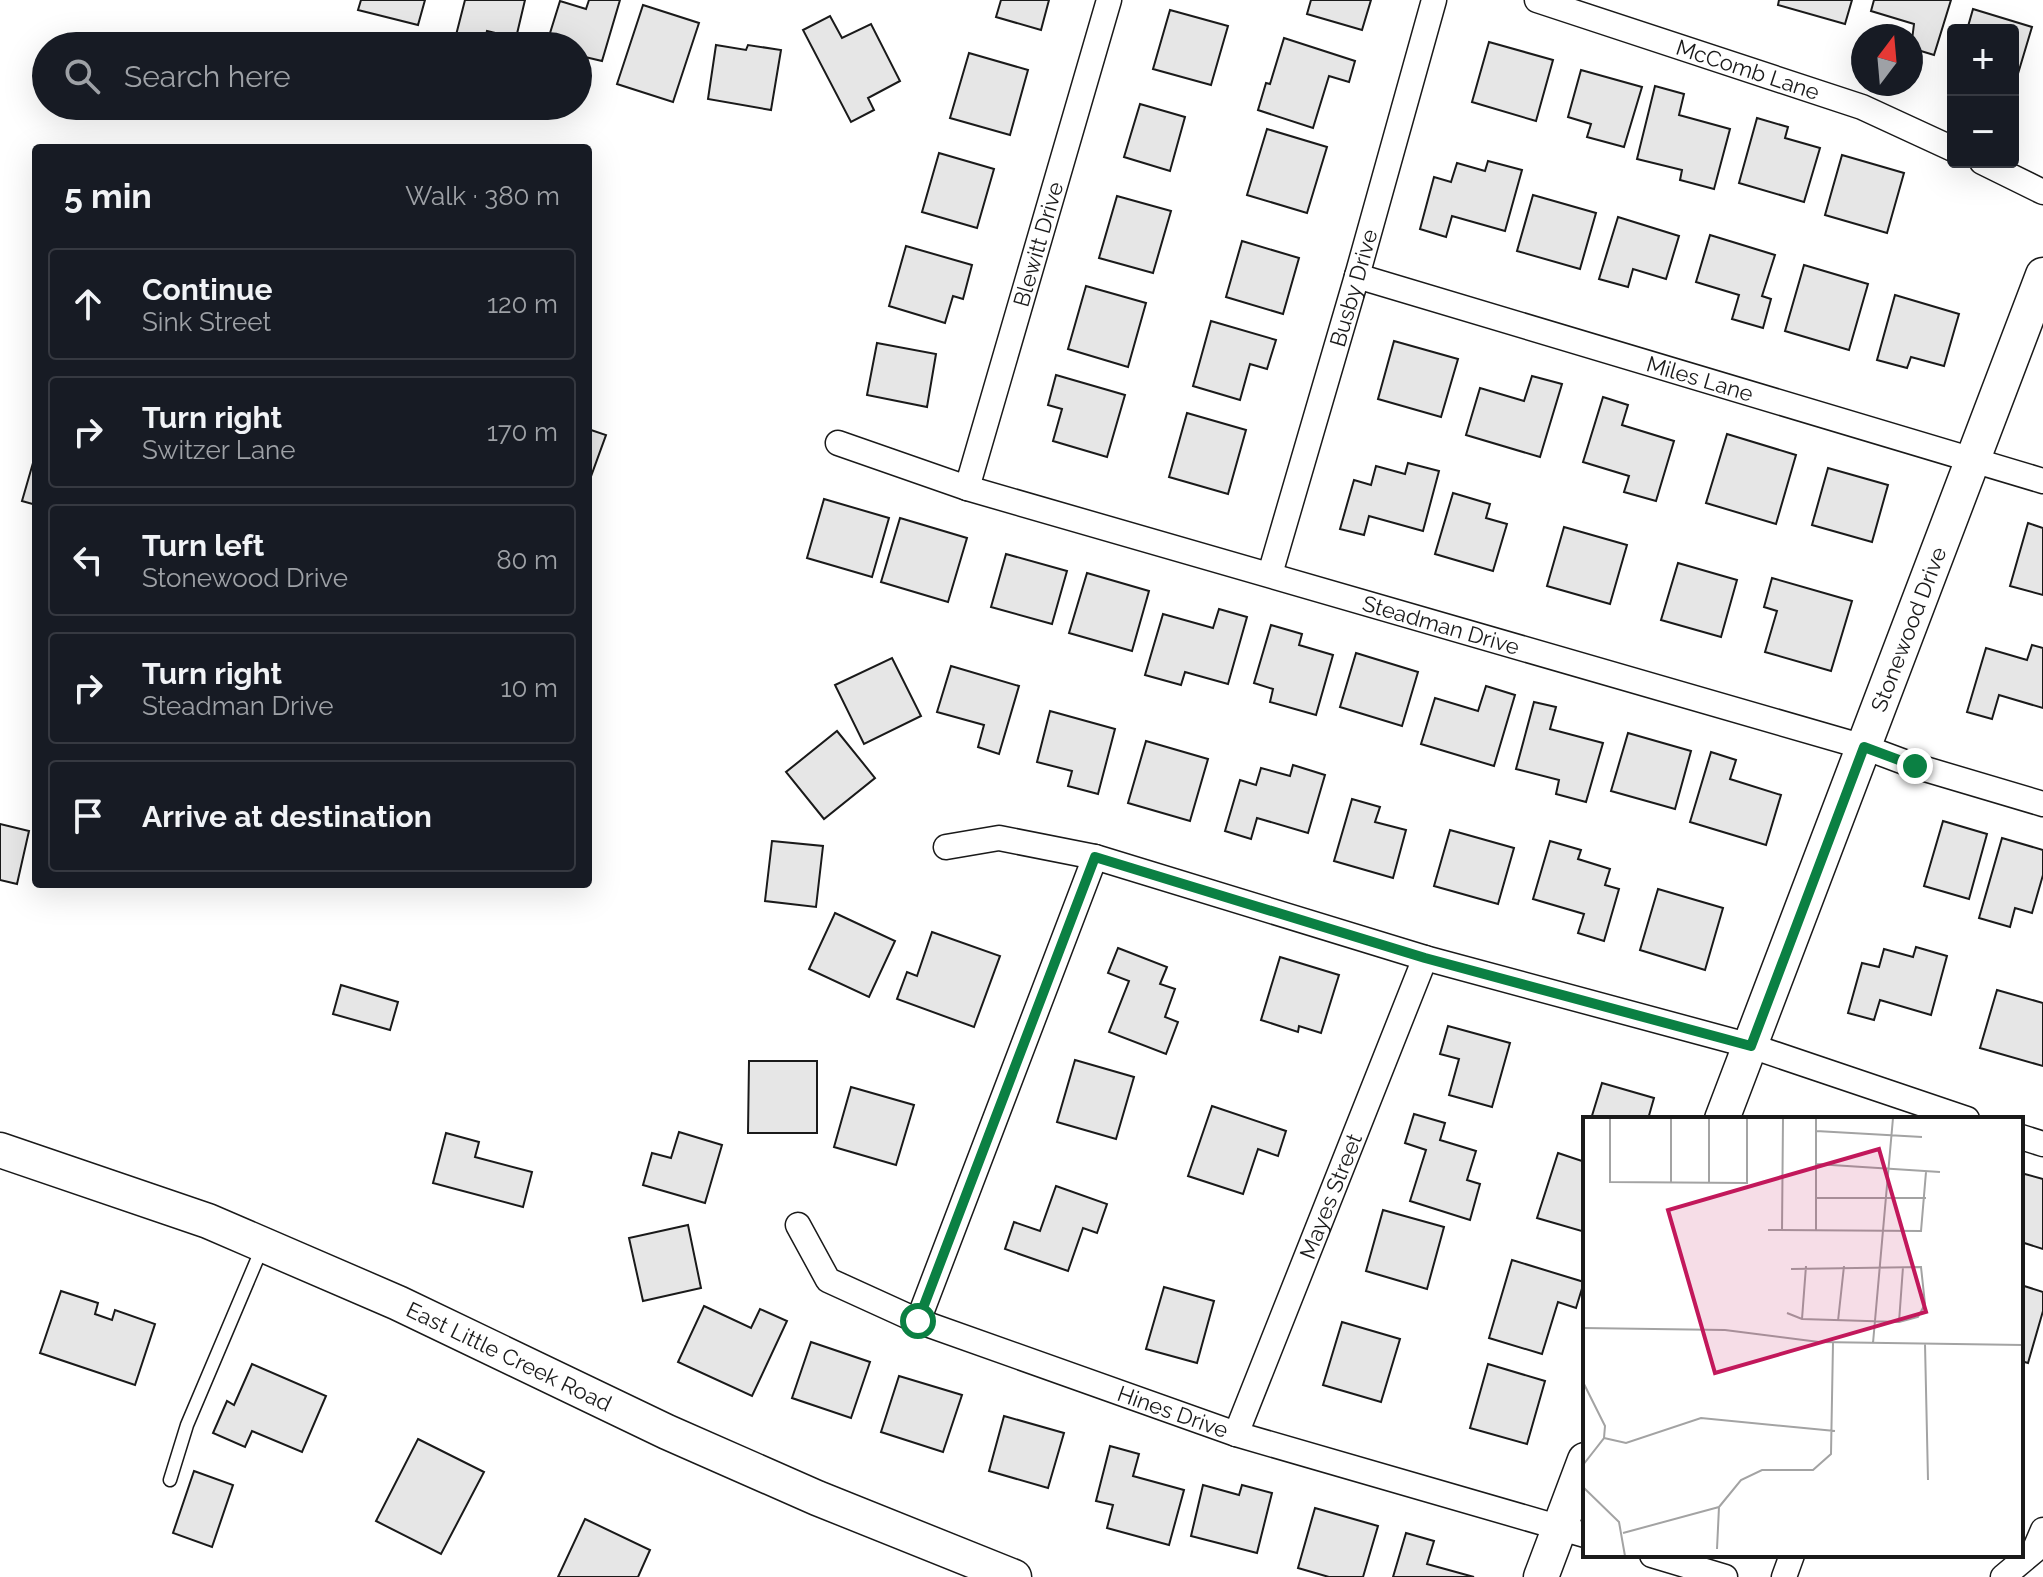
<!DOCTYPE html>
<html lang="en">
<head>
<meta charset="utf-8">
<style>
	body { margin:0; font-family:Raleway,sans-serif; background:#20242c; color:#f1f3f6 }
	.controls { position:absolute; right:24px; top:24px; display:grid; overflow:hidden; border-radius:8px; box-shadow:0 8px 32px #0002 }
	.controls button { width:72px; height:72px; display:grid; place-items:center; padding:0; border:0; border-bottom:2px solid #363941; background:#171b24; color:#f1f3f6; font:40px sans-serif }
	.compass { position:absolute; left:1851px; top:24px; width:72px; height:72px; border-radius:50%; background:#171b24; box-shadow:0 8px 32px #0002; rotate:16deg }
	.stop { position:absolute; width:24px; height:24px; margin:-18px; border:6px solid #0b8043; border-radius:50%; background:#fff }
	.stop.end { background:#0b8043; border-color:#fff; box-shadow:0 2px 8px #0008 }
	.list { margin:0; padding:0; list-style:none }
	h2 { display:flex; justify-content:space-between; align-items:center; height:104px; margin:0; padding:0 32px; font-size:34px }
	h2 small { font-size:26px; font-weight:400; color:#9ea1a6 }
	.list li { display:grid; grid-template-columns:52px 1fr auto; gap:24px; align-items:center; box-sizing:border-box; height:112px; margin:0 16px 16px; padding:0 16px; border:2px solid #363941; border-radius:8px }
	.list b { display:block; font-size:30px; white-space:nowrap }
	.list p { margin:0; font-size:26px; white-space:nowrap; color:#9ea1a6 }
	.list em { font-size:26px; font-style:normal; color:#9ea1a6 }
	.icon { flex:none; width:44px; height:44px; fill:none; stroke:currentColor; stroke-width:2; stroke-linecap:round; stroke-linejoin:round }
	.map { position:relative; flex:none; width:2043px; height:1577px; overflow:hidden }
	.search { position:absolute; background:#171b24; box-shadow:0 8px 32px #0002; left:32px; top:32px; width:560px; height:88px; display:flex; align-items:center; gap:20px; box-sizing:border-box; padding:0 28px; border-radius:44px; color:#9ea1a6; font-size:30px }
	.panel { position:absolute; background:#171b24; box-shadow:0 8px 32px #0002; left:32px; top:144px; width:560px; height:744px; border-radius:8px }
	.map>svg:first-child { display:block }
	.building { fill:#e6e6e6; stroke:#1a1a1a; stroke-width:2 }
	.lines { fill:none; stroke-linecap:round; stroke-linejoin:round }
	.lane-casing { stroke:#1a1a1a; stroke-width:15 }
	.street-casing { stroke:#1a1a1a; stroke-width:27 }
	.secondary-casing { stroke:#1a1a1a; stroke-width:37 }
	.lane { stroke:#fff; stroke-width:12 }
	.street { stroke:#fff; stroke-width:24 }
	.secondary { stroke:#fff; stroke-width:34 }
	.route { stroke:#0b8043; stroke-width:10 }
	.labels { text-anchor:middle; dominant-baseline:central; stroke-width:6; stroke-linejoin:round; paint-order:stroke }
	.street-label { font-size:22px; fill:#1a1a1a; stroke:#fff }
	.inset-road { fill:none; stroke:#a3a3a3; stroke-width:2 }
	.view { fill:#c2185b; fill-opacity:0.15; stroke:#c2185b; stroke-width:4 }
	.inset-edge { fill:none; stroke:#1a1a1a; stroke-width:4 }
</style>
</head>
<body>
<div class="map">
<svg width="2043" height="1577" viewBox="0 0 2043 1577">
	<rect width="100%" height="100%" fill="#fff"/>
	<g class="building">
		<path d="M361 0H425L418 25 358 10Z"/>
		<path d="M465 0H525L516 38 487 31 483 46 455 39Z"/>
		<path d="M589 0H620L602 61 585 57 581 71 578 70V46H546L560 1 586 9Z"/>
		<path d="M1001 0H1049L1041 30 996 17Z"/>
		<path d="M1311 0H1371L1362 30 1307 14Z"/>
		<path d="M1779 0H1852L1845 24 1778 5Z"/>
		<path d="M1874 0H1951L1934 55 1911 48 1914 24 1871 11Z"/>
		<path d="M643 5 699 23 673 102 617 84Z"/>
		<path d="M1973 9 2032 27 2014 87 2013 30H1967Z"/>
		<path d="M1170 10 1228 26 1211 85 1153 69Z"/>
		<path d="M830 16 842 38 871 24 900 81 868 98 874 110 851 122 803 30Z"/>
		<path d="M1284 38 1355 61 1349 82 1329 76 1313 128 1258 110 1266 83 1270 84Z"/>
		<path d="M1489 42 1553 60 1536 121 1472 102Z"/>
		<path d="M716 45 746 50 748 45 781 50 771 110 708 99Z"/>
		<path d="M969 53 1028 70 1010 135 950 118Z"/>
		<path d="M1581 70 1642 87 1624 147 1587 137 1591 124 1568 117Z"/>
		<path d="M1655 86 1684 94 1679 115 1730 129 1714 189 1680 180 1682 170 1637 159Z"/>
		<path d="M1140 104 1185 117 1170 171 1124 157Z"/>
		<path d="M1757 118 1788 127 1785 138 1820 148 1804 202 1739 183Z"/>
		<path d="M1267 129 1327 147 1307 213 1247 195Z"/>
		<path d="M939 153 994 169 977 228 922 212Z"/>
		<path d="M1842 155 1904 173 1887 233 1825 215Z"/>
		<path d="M1488 161 1522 170 1505 231 1452 216 1446 237 1420 229 1434 177 1451 182 1457 163 1485 171Z"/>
		<path d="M1533 195 1596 213 1580 269 1517 251Z"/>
		<path d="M1117 196 1171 211 1153 273 1099 258Z"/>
		<path d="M1618 217 1679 236 1666 279 1633 269 1628 287 1599 279Z"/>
		<path d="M1710 235 1775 255 1762 296 1771 299 1763 328 1732 319 1739 295 1696 282Z"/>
		<path d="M1242 241 1299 258 1283 314 1226 297Z"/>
		<path d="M906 246 972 265 963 299 953 296 945 323 889 306Z"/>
		<path d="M1804 265 1868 284 1849 350 1785 331Z"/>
		<path d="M1086 286 1146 303 1128 367 1068 349Z"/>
		<path d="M1895 295 1959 314 1944 366 1911 357 1907 368 1877 360Z"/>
		<path d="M1211 321 1276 340 1267 369 1250 364 1240 400 1193 386Z"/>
		<path d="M1394 341 1458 359 1441 417 1378 399Z"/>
		<path d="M877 343 936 354 927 407 867 395Z"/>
		<path d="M1056 375 1125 395 1107 457 1053 441 1062 409 1048 405Z"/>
		<path d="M1532 376 1562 384 1540 457 1466 435 1480 388 1524 401Z"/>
		<path d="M1603 397 1628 405 1622 425 1674 441 1656 501 1624 492 1629 476 1583 462Z"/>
		<path d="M1187 413 1246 430 1228 494 1169 477Z"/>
		<path d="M588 429 606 435 590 479 588 478Z"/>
		<path d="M1727 434 1796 455 1776 524 1706 503Z"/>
		<path d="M35 456H36V505L22 501Z"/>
		<path d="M1408 463 1439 471 1423 531 1369 516 1364 535 1340 529 1354 480 1371 485 1376 466 1405 474Z"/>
		<path d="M1828 468 1888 485 1872 542 1812 525Z"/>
		<path d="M1453 493 1490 504 1486 518 1507 524 1493 571 1435 554Z"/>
		<path d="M824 499 889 518 872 577 807 558Z"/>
		<path d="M900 518 967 538 948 602 881 582Z"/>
		<path d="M2028 523 2043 528V595L2010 586Z"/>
		<path d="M1564 527 1627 545 1610 604 1547 586Z"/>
		<path d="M1006 554 1067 571 1052 624 991 607Z"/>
		<path d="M1678 563 1737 580 1721 637 1661 620Z"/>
		<path d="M1087 573 1149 591 1132 651 1069 633Z"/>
		<path d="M1772 578 1852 601 1831 671 1765 652 1777 611 1764 607Z"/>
		<path d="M1219 609 1247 617 1228 684 1185 672 1181 685 1145 675 1163 614 1213 628Z"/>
		<path d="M1271 625 1302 634 1299 645 1333 655 1316 715 1270 702 1273 689 1254 683Z"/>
		<path d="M2032 645 2043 648V708L1999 695 1992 719 1967 712 1986 648 2027 660Z"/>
		<path d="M1356 653 1418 672 1402 726 1340 707Z"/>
		<path d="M892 658 921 716 864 744 835 685Z"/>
		<path d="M951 666 1019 686 999 754 978 747 984 725 937 712Z"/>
		<path d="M1486 686 1515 695 1494 766 1421 744 1435 698 1478 711Z"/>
		<path d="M1534 702 1556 707 1550 729 1603 743 1586 802 1556 794 1559 780 1516 769Z"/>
		<path d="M1050 711 1115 729 1098 794 1068 786 1072 771 1037 762Z"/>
		<path d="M837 731 875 778 824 819 786 772Z"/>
		<path d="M1628 733 1691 751 1675 809 1611 791Z"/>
		<path d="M1146 741 1208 759 1190 821 1128 803Z"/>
		<path d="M1711 752 1736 760 1730 779 1781 795 1766 845 1690 822Z"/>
		<path d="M1293 765 1325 775 1308 833 1257 818 1251 839 1225 831 1240 780 1256 785 1261 768 1290 776Z"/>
		<path d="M1352 799 1380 807 1375 822 1406 830 1393 878 1334 861Z"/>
		<path d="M1943 821 1987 834 1969 899 1924 886Z"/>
		<path d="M0 824 29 831 17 884 0 880Z"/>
		<path d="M1450 830 1514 848 1498 904 1434 886Z"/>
		<path d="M2002 838 2043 850V875L2032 913 2015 908 2010 927 1979 918Z"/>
		<path d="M772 841 823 846 816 907 765 901Z"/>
		<path d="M1550 841 1581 850 1578 859 1610 869 1605 885 1619 889 1604 941 1578 933 1584 914 1533 899Z"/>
		<path d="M1658 889 1723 908 1705 970 1640 950Z"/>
		<path d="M835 913 895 941 869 997 809 969Z"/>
		<path d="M932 932 1000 956 974 1027 897 999 907 972 917 976Z"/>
		<path d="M1916 947 1947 956 1931 1015 1880 1000 1874 1020 1848 1013 1862 963 1879 967 1884 949 1913 957Z"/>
		<path d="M1118 948 1167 967 1160 984 1175 989 1165 1017 1178 1022 1166 1054 1109 1032 1129 981 1108 973Z"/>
		<path d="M1280 957 1339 975 1321 1033 1299 1026 1298 1032 1261 1020Z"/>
		<path d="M341 985 398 1002 390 1030 333 1014Z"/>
		<path d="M1997 990 2043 1003V1066L1980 1048Z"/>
		<path d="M1448 1026 1510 1043 1492 1107 1449 1095 1459 1059 1440 1054Z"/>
		<path d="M1075 1060 1134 1077 1116 1139 1057 1122Z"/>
		<path d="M749 1061H817V1133H748Z"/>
		<path d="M1602 1083 1654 1098 1648 1119H1591Z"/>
		<path d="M851 1087 914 1105 896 1165 834 1147Z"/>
		<path d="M1212 1106 1286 1131 1278 1156 1258 1149 1243 1194 1188 1176Z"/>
		<path d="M1414 1114 1445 1123 1440 1140 1476 1151 1467 1180 1480 1184 1470 1220 1410 1201 1426 1150 1405 1143Z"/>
		<path d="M679 1132 722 1145 705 1203 643 1185 652 1153 671 1158Z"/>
		<path d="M446 1133 479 1142 475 1157 532 1172 523 1207 433 1183Z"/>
		<path d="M1558 1153 1585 1162V1232L1537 1218Z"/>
		<path d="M2021 1173 2043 1179V1249L2021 1242Z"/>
		<path d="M1056 1186 1107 1204 1097 1233 1083 1228 1068 1271 1005 1249 1014 1222 1040 1231Z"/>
		<path d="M1383 1210 1444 1227 1427 1289 1366 1271Z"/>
		<path d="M688 1225 701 1288 643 1301 629 1238Z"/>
		<path d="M1512 1260 1584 1282 1576 1308 1558 1302 1542 1354 1489 1338Z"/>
		<path d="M2021 1285 2043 1292V1311L2028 1363 2021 1361Z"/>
		<path d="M1164 1287 1214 1301 1197 1363 1146 1349Z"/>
		<path d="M61 1291 98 1303 95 1314 112 1320 115 1310 155 1324 135 1385 40 1353Z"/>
		<path d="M704 1306 751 1328 760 1309 787 1321 752 1396 678 1362Z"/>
		<path d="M1342 1322 1400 1339 1381 1402 1323 1385Z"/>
		<path d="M811 1342 870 1362 851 1418 792 1398Z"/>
		<path d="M252 1364 326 1396 302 1452 252 1431 245 1447 213 1433 227 1401 234 1405Z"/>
		<path d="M1488 1364 1545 1381 1527 1444 1470 1428Z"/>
		<path d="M899 1376 962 1395 943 1452 881 1432Z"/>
		<path d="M1004 1416 1064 1433 1048 1488 989 1471Z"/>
		<path d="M418 1439 484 1472 441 1554 376 1521Z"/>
		<path d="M1110 1446 1139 1454 1133 1476 1184 1490 1169 1545 1107 1528 1113 1505 1096 1501Z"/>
		<path d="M194 1471 233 1485 212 1547 173 1533Z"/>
		<path d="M1203 1485 1239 1495 1242 1485 1272 1493 1257 1553 1191 1536Z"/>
		<path d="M1315 1508 1378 1526 1363 1577H1329L1298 1568Z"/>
		<path d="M585 1519 650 1550 638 1577H558Z"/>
		<path d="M1406 1533 1434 1541 1427 1564 1474 1577H1393Z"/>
	</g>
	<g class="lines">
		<defs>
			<path id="lane" d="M170 1480 187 1425 262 1248"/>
			<g id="street">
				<path id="s1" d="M1537 0 1862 107 1953 149"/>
				<path d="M1982 162 2043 192"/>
				<path id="s2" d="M1357 276 2043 481"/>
				<path id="s3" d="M838 443 967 488 1864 747 1915 766 2043 804"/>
				<path id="s4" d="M967 488 1109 0"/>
				<path id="s5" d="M1270 574 1357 276 1434 0"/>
				<path d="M946 847 999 838 1095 857 1425 958 1751 1046 1967 1119"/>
				<path d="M2021 1137 2043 1144"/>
				<path id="s6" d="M798 1225 828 1280 918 1321 1236 1434 1585 1535"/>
				<path d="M918 1321 1095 857"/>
				<path id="s7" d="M1236 1434 1425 958"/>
				<path d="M1652 1555 1725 1577"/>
				<path d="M1784 1577 1792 1555"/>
				<path d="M2003 1577 2034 1551 2043 1530"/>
			</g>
			<g id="secondary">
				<path id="s8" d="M1722 1119 2043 275"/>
				<path id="s9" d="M0 1150 208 1221 398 1303 667 1432 817 1498 1014 1577"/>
				<path d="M1541 1577 1585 1460"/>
			</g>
		</defs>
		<use href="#lane" class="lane-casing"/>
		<use href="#street" class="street-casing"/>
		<use href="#secondary" class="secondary-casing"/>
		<use href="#lane" class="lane"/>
		<use href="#street" class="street"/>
		<use href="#secondary" class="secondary"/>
	</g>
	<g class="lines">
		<path class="route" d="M918 1321 1095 857 1425 958 1751 1046 1864 747 1915 766"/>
	</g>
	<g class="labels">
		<g class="street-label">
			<text stroke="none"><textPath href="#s1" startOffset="222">McComb Lane</textPath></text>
			<text stroke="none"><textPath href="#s4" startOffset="254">Blewitt Drive</textPath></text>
			<text stroke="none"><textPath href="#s5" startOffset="298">Busby Drive</textPath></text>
			<text stroke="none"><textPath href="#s2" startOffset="358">Miles Lane</textPath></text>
			<text stroke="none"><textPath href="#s3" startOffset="630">Steadman Drive</textPath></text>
			<text stroke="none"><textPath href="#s8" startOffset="524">Stonewood Drive</textPath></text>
			<text stroke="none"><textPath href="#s7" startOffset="256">Mayes Street</textPath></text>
			<text stroke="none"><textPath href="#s9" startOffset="550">East Little Creek Road</textPath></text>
			<text stroke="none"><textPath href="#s6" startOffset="432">Hines Drive</textPath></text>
		</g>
	</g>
	<g transform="translate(1583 1117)">
		<rect width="440" height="440" fill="#fff"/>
		<path class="inset-road" d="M27 1V65L164 66V1M88 1V66M233 1V114M233 14 339 20M233 47 357 55M126 66V1M233 81H343M185 113 338 114 343 55M199 114 200 1M204 196 219 202 316 205 335 200 342 187 338 150 208 152M219 202 223 149M255 204 261 149M316 205 320 150M0 211 142 213 236 225 440 228M290 226 310 1M342 227 345 363M0 265 22 309 21 321 0 348M21 321 43 326 118 301 252 314M0 370 36 405 42 439M40 416 136 390M134 432 136 390 158 363 179 353H230L248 337 250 226"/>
		<path class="view" d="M296 32 343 195 132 256 85 93Z"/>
		<rect width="440" height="440" class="inset-edge"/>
	</g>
</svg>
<div class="controls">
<button>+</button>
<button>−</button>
</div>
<svg class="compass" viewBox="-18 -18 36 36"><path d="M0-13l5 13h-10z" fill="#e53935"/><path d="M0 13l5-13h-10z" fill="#9ea1a6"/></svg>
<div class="stop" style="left:918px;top:1321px"></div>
<div class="stop end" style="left:1915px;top:766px"></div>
<div class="search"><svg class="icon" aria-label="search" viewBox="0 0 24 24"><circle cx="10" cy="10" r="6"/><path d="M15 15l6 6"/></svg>Search here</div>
<section class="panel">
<h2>5 min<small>Walk · 380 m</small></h2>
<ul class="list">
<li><svg class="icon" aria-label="ahead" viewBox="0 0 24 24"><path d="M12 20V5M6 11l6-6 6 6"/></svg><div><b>Continue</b><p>Sink Street</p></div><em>120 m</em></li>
<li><svg class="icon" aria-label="right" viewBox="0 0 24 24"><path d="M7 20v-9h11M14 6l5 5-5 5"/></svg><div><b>Turn right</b><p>Switzer Lane</p></div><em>170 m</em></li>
<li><svg class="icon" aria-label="left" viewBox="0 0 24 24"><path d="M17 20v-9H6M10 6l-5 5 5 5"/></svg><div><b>Turn left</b><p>Stonewood Drive</p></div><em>80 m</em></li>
<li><svg class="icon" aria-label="right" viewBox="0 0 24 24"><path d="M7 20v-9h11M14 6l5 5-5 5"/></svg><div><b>Turn right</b><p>Steadman Drive</p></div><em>10 m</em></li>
<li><svg class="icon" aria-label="arrive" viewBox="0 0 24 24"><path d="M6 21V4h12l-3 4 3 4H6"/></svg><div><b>Arrive at destination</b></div></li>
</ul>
</section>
</div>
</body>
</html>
